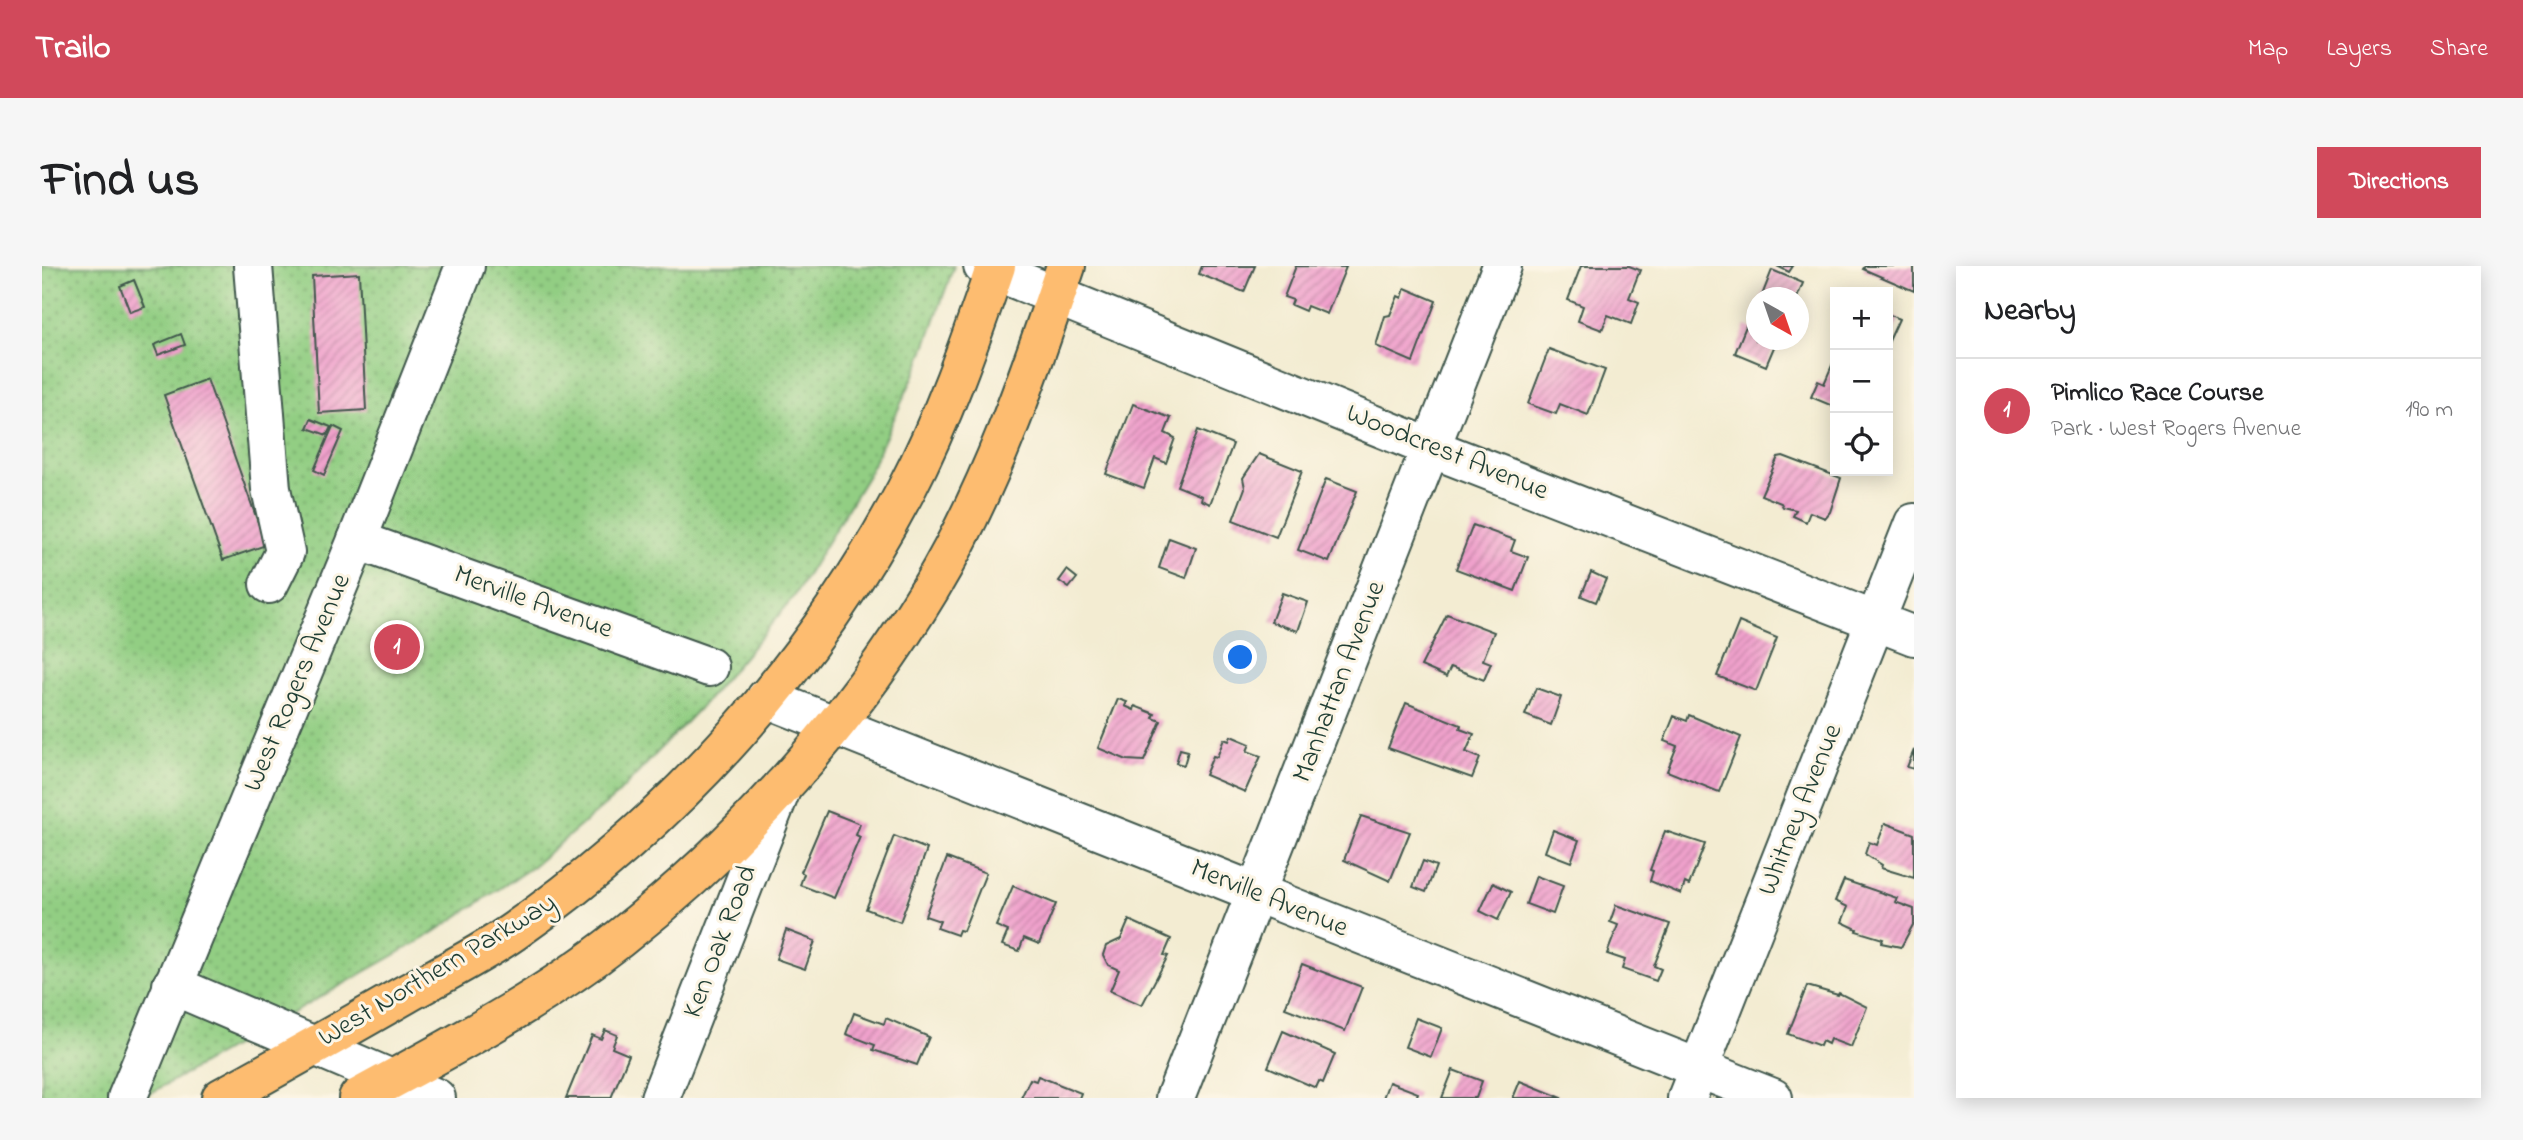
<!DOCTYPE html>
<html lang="en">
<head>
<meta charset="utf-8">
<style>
	body { margin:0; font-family:"Indie Flower",sans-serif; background:#f6f6f6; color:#202124 }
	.controls { position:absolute; right:21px; top:21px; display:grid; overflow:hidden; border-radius:0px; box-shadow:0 4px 18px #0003 }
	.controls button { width:63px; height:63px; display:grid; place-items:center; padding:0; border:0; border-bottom:2px solid #e0e0e0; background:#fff; color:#202124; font:35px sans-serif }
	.compass { position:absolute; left:1704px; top:21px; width:63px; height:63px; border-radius:50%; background:#fff; box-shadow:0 4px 18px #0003; rotate:140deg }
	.you { position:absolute; left:1199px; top:392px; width:24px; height:24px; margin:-18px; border:5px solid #fff; border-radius:50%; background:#1a73e8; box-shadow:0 0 0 10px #1a73e833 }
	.badge { display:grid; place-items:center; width:46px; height:46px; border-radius:50%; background:#d1495b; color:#fff; font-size:23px; font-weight:700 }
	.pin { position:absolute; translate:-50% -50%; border:4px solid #fff; box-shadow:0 2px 7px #0006 }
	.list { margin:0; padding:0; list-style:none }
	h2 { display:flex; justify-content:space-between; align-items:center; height:91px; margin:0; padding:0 28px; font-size:30px }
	h2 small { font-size:23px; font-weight:400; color:#757577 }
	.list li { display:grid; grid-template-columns:46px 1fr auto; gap:21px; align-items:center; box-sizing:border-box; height:105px; padding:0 28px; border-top:2px solid #e0e0e0 }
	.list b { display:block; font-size:26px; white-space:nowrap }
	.list p { margin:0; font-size:23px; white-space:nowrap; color:#757577 }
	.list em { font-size:23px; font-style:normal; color:#757577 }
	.icon { flex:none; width:38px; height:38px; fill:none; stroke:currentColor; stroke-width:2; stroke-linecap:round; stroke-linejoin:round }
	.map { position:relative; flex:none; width:1872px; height:832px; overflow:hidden; border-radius:0px }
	header { display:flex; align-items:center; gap:42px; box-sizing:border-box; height:98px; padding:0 35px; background:#d1495b; color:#fff }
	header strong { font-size:33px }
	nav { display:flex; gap:38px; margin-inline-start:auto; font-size:24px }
	.intro { display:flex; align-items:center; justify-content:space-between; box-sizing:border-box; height:168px; padding:0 42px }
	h1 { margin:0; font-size:49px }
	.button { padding:18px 32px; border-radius:0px; background:#d1495b; color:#fff; font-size:24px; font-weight:700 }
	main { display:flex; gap:42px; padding:0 42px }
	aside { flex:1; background:#fff; border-radius:0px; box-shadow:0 4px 18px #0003 }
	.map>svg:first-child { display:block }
	.park { fill:url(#park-dots); stroke:#58865c; stroke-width:2 }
	.building { fill:url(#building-hatch) }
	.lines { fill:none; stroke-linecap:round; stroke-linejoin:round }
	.minor-casing { stroke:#3f574c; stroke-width:42 }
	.major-casing { stroke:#3f574c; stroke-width:42 }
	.minor { stroke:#fff; stroke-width:38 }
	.major { stroke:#fdbc70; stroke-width:38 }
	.labels { text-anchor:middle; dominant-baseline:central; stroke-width:6; stroke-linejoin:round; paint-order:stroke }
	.street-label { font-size:28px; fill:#1f3d34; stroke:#fcf5e5 }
</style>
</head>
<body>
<header>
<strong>Trailo</strong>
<nav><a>Map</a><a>Layers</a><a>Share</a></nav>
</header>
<div class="intro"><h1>Find us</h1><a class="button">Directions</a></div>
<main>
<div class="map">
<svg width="1872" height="832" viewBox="0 0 1872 832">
	<defs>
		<pattern id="park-dots" width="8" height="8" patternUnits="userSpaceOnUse" patternTransform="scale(1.75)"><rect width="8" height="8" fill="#92ce83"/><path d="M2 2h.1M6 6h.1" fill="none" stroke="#77a86c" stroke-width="1.8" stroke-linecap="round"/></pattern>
		<pattern id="building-hatch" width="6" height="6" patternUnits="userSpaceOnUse" patternTransform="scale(1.75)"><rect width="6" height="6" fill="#f0a1cc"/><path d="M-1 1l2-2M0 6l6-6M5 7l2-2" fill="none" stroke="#c284a6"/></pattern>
	</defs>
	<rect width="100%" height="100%" fill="#fcf5e5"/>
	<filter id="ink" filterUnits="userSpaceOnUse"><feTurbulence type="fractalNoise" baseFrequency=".0143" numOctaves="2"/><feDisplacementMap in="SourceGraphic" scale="14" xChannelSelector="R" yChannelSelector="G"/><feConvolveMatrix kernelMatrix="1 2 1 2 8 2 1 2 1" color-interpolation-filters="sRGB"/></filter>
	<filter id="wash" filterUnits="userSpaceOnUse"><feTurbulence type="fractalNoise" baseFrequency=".00686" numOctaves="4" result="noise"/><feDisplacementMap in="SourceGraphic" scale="28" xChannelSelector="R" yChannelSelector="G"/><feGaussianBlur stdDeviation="1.57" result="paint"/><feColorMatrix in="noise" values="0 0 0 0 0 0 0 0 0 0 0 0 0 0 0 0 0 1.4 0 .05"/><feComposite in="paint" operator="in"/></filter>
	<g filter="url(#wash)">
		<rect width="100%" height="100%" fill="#f3ecd2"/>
		<path class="park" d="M0 0H912L877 98 826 209 752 331 668 431 575 529 490 601 388 669 100 832H0Z"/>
		<g id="blocks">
			<g class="building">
				<path d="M1160 0H1213L1202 26 1157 8Z"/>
				<path d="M1254 0 1304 1 1285 48 1265 40 1263 45 1249 39 1251 34 1242 31Z"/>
				<path d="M1539 0H1587L1598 4 1587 32 1597 36 1589 58 1566 49 1560 64 1536 55 1541 40 1526 34Z"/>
				<path d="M1735 0H1751L1747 6Z"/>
				<path d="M1823 0H1872V25L1821 3Z"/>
				<path d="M1730 4 1761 17 1755 32H1719Z"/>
				<path d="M317 7 324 144 277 147 270 10Z"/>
				<path d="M92 14 103 41 88 46 78 20Z"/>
				<path d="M1363 22 1394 35 1371 96 1334 80 1343 50 1348 49 1356 30 1360 32Z"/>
				<path d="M1846 48 1857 53 1846 77Z"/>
				<path d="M1704 60 1714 64V74H1735L1724 100 1693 87Z"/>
				<path d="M139 68 143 79 116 89 112 79Z"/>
				<path d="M1507 83 1563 104 1546 149 1518 138 1514 148 1486 138Z"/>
				<path d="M1791 97 1793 98V141L1769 131 1776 115 1782 118Z"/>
				<path d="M165 113 224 279 181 294 122 129Z"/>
				<path d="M1091 138 1129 152 1123 167 1133 172 1124 197 1113 192 1102 222 1064 208Z"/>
				<path d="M269 153 289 161 285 169 265 162Z"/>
				<path d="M291 160 301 165 282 209 272 204Z"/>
				<path d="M1156 164 1191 178 1168 238 1159 234 1160 230 1135 220Z"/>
				<path d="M1217 188 1260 205 1234 271 1191 254 1203 222 1201 212Z"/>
				<path d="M1741 190 1799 212 1788 246 1783 252 1768 246 1764 256 1751 250 1754 244 1741 241 1739 237 1719 229 1736 191Z"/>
				<path d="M1284 213 1315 225 1287 296 1256 284Z"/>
				<path d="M1431 259 1473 274 1469 285 1486 291 1473 325 1414 303Z"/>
				<path d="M1127 272 1154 282 1144 312 1117 302Z"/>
				<path d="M1025 304 1035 312 1027 322 1017 315Z"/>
				<path d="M1549 306 1564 313 1554 336 1539 330Z"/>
				<path d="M1240 327 1266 336 1256 365 1229 356Z"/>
				<path d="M1405 348 1452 366 1441 394 1449 397 1442 414 1409 401 1404 411 1379 400Z"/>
				<path d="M1697 356 1735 372 1714 425 1675 410Z"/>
				<path d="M1494 422 1519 431 1509 459 1483 449Z"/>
				<path d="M1076 433 1085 436 1083 440 1092 444 1093 440 1113 448 1111 452 1119 455 1102 495 1085 494 1056 482Z"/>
				<path d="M1364 437 1419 459 1418 463 1432 468 1424 486 1438 492 1430 512 1346 482Z"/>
				<path d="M1647 449 1699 471 1677 526 1625 505 1635 480 1622 475 1632 450 1645 455Z"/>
				<path d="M1189 470 1208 478 1205 485 1219 490 1203 526 1163 509 1171 490 1175 491 1182 473 1187 475Z"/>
				<path d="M1138 483 1146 485 1142 499 1134 497Z"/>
				<path d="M1872 484V503L1865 501Z"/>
				<path d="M785 545 818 558 814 569 818 571 792 632 758 619 762 608 759 606Z"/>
				<path d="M1319 550 1368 566 1348 615 1302 594Z"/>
				<path d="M1843 557 1872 568V612L1839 602 1840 599 1823 588 1827 576 1835 579Z"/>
				<path d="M1511 564 1537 574 1529 596 1503 586Z"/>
				<path d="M1623 565 1663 578 1647 619 1643 617 1639 628 1608 615 1611 605 1608 604Z"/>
				<path d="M852 570 885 583 858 656 824 643Z"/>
				<path d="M905 592 944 607 921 665 917 664 915 669 895 662 898 655 883 650Z"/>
				<path d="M1381 595 1394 600 1384 626 1371 621Z"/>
				<path d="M1494 610 1521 620 1511 648 1484 638Z"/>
				<path d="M1802 614 1855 632 1853 636 1872 643V657L1859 681 1839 677 1841 673 1814 665 1815 663 1800 656 1806 641 1793 635Z"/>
				<path d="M1451 617 1469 626 1456 654 1438 645Z"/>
				<path d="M971 620 1014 638 997 678 982 672 977 685 960 679 966 665 954 660Z"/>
				<path d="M1574 639 1628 658 1612 700 1619 703 1614 715 1580 703 1583 694 1565 688 1576 659 1568 656Z"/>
				<path d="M1087 654 1129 673 1122 689 1126 690 1100 739 1068 725 1077 704 1066 699 1061 689 1064 680 1079 673Z"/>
				<path d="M744 664 773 675 763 703 734 693Z"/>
				<path d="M1260 698 1320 721 1303 765 1243 742Z"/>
				<path d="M1765 720 1796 729 1797 727 1825 741 1809 781 1788 773 1786 778 1780 775 1778 780 1746 768Z"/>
				<path d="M812 747 842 758 844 752 887 771 875 799 831 784 833 779 804 768Z"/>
				<path d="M1374 752 1400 762 1389 791 1363 781Z"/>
				<path d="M563 764 575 769 570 782 587 789 569 832H524L550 769 559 773Z"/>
				<path d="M1241 765 1293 788 1281 817 1277 815 1274 822 1226 801Z"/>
				<path d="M1411 804 1440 815 1434 832H1400Z"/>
				<path d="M996 810 1039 827 1037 832H979L988 813 994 815Z"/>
				<path d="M1478 815 1520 832H1471Z"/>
				<path d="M1347 816 1376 827 1374 832H1341Z"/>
			</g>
		</g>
	</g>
	<g filter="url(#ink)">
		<use href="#blocks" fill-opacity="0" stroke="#3f574c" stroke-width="2"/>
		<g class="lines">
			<defs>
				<g id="minor">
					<path d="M211 0 229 223 243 286 227 318"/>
					<path d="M941 0 1389 182 1872 370"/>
					<path d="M315 274 667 401"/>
					<path d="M724 432 1731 832"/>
					<path d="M130 719 394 832"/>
					<path d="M85 832 315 274 423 0"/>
					<path d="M618 832 740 521"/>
					<path d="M1133 832 1460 0"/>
					<path d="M1645 832 1872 257"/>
				</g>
				<g id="major">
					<path d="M179 832C241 798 303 763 364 728 400 708 438 689 471 666 634 552 771 400 864 224 901 153 928 76 954 0"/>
					<path d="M316 832C405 783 497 736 577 673 699 577 808 456 888 323 948 223 987 110 1024 0"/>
				</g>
			</defs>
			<use href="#minor" class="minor-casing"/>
			<use href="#major" class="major-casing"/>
			<use href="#minor" class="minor"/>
			<use href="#major" class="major"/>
		</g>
	</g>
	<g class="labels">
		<g class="street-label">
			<text transform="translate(1405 187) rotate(22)">Woodcrest Avenue</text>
			<text transform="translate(491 337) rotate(20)">Merville Avenue</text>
			<text transform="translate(1298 416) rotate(-69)">Manhattan Avenue</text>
			<text transform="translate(256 417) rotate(-67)">West Rogers Avenue</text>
			<text transform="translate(1759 544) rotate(-68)">Whitney Avenue</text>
			<text transform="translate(1227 633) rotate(22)">Merville Avenue</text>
			<text transform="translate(679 676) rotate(-69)">Ken Oak Road</text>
			<text transform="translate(396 705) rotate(-31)">West Northern Parkway</text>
		</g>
	</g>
</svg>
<div class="controls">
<button>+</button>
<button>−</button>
<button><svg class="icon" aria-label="locate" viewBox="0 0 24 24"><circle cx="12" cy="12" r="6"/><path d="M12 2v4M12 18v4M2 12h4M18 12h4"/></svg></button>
</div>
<svg class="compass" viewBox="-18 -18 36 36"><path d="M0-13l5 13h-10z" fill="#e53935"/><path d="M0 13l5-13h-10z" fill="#757577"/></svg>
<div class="you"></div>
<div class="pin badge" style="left:355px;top:381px">1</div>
</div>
<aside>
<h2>Nearby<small></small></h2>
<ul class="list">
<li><span class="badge">1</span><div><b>Pimlico Race Course</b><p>Park · West Rogers Avenue</p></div><em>190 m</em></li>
</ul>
</aside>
</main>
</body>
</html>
